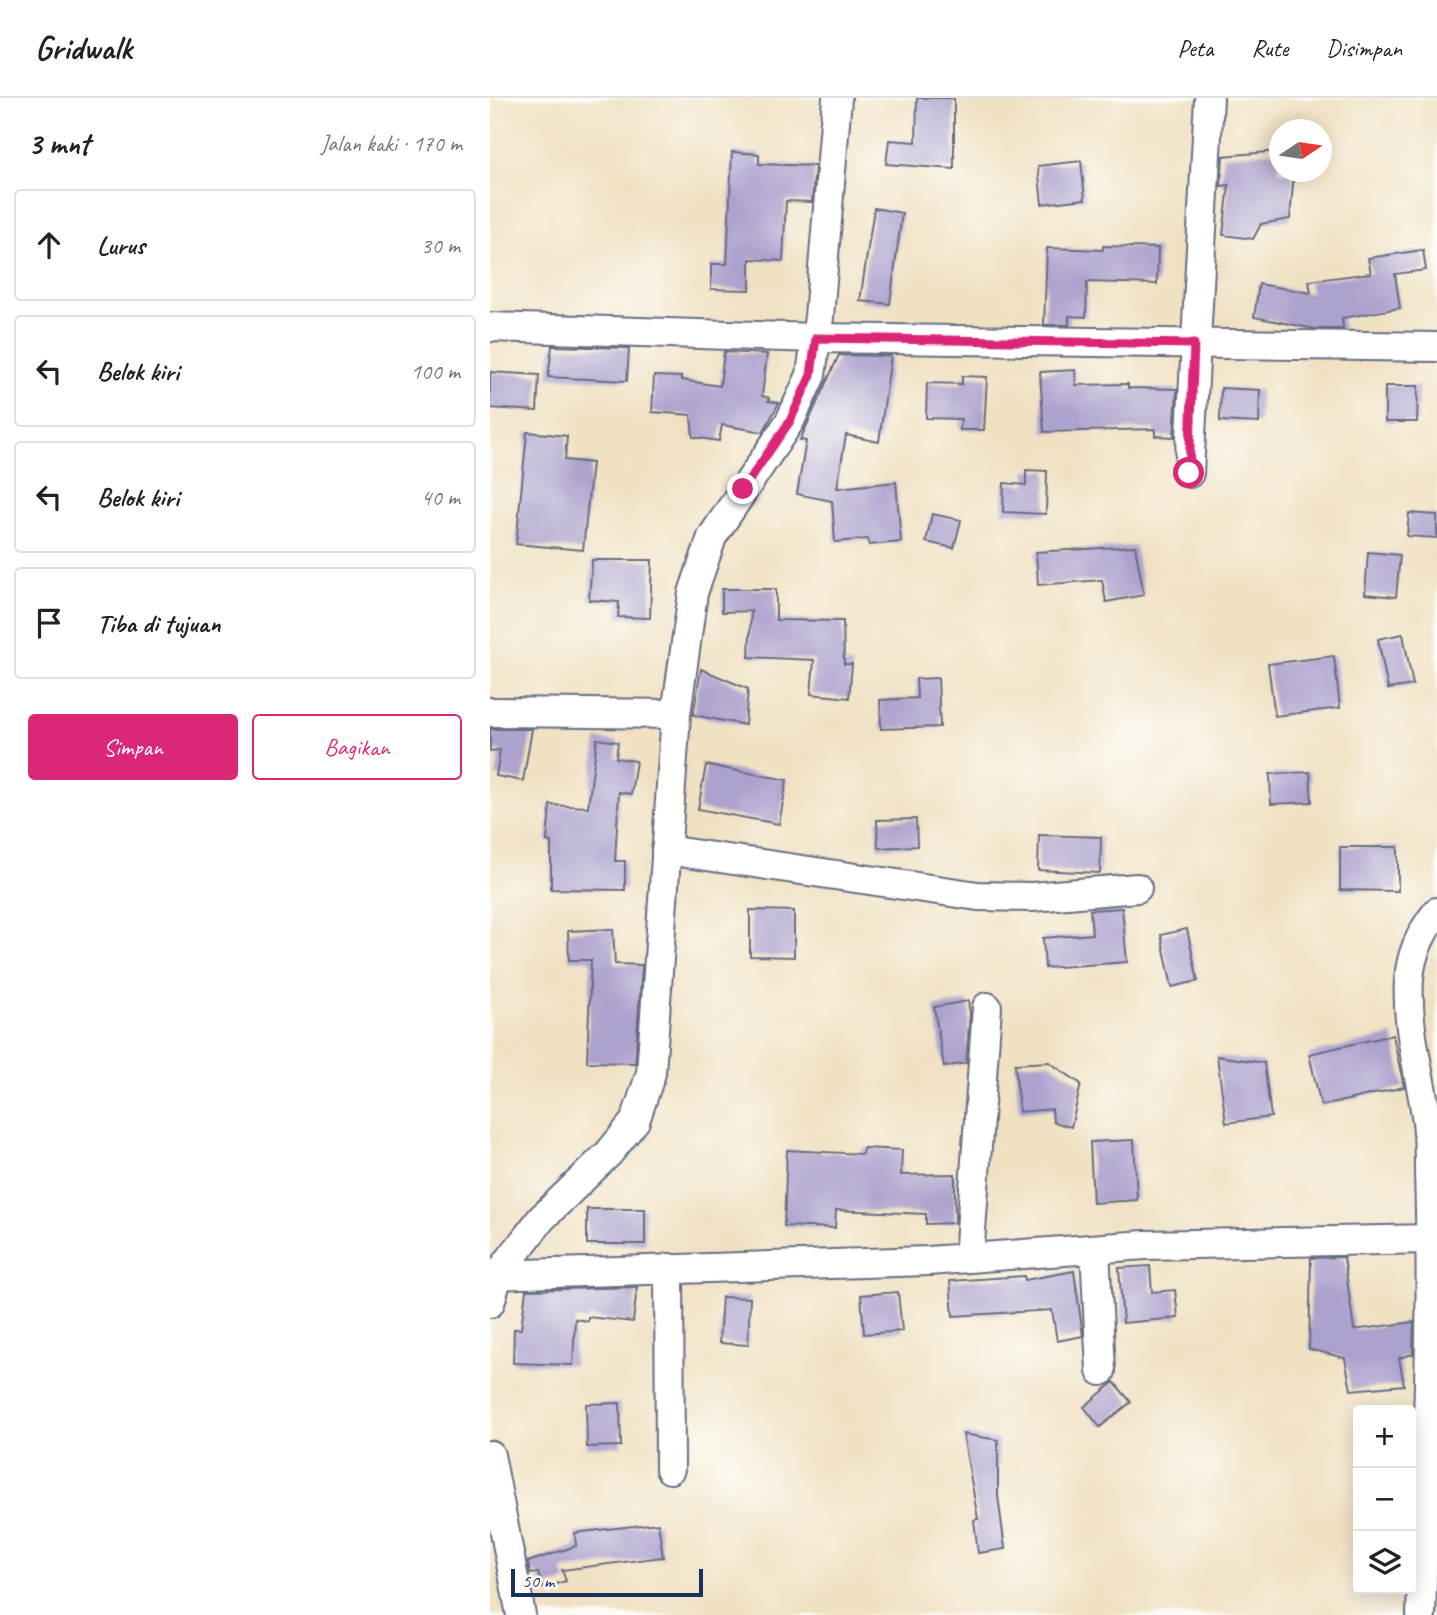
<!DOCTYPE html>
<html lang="id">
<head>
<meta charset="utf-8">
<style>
	body { margin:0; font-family:Caveat,sans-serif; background:#f6f6f6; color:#222 }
	.controls { position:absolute; right:21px; bottom:21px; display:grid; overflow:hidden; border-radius:7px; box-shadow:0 4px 18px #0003 }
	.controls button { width:63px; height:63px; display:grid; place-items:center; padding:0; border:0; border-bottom:2px solid #e0e0e0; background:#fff; color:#222; font:35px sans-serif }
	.compass { position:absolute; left:779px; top:21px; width:63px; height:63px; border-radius:50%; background:#fff; box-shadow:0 4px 18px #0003; rotate:77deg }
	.scale { position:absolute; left:21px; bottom:18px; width:192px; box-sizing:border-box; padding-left:7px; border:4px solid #1b2f5e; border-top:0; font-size:19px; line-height:24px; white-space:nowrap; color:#1b2f5e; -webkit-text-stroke:5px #fdfcf7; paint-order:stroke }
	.stop { position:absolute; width:21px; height:21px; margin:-16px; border:5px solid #db2777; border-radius:50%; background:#fff }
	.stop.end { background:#db2777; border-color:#fff; box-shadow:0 2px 7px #0008 }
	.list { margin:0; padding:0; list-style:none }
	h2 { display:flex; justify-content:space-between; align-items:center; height:91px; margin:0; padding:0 28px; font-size:30px }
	h2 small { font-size:23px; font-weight:400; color:#767676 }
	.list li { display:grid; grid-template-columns:46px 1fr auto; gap:21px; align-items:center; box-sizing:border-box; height:112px; margin:0 14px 14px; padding:0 14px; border:2px solid #e0e0e0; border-radius:7px }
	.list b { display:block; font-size:26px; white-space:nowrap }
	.list em { font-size:23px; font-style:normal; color:#767676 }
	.actions { display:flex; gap:14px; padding:21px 28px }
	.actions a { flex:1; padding:16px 0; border:2px solid #db2777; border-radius:7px; text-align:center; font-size:24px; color:#db2777 }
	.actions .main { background:#db2777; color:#fff }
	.icon { flex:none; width:38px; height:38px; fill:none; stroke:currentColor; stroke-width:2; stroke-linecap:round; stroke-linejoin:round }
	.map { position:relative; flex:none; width:947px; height:1517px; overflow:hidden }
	header { display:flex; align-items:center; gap:42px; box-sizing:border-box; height:98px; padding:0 35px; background:#fff; border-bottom:2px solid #e0e0e0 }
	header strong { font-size:33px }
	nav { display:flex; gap:38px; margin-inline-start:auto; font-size:24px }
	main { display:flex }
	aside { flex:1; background:#fff }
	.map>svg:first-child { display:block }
	.building { fill:#ada1cd }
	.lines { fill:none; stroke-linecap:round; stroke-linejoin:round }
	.minor-casing { stroke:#666d81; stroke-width:32 }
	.minor { stroke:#fff; stroke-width:28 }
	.route { stroke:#db2777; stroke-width:9 }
</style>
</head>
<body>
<header>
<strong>Gridwalk</strong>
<nav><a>Peta</a><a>Rute</a><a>Disimpan</a></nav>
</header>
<main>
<aside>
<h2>3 mnt<small>Jalan kaki · 170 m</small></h2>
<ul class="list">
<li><svg class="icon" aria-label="ahead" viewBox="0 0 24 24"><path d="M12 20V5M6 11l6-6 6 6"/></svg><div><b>Lurus</b></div><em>30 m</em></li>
<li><svg class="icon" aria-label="left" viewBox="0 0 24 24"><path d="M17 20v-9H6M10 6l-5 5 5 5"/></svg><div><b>Belok kiri</b></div><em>100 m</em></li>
<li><svg class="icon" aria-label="left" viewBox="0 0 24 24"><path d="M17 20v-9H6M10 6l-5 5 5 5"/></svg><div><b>Belok kiri</b></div><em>40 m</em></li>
<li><svg class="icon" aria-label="arrive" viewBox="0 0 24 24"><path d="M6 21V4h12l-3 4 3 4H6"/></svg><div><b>Tiba di tujuan</b></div></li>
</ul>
<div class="actions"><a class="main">Simpan</a><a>Bagikan</a></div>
</aside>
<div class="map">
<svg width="947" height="1517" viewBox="0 0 947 1517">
	<rect width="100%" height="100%" fill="#fdfcf7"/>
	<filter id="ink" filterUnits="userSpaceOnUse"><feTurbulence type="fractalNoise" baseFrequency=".0143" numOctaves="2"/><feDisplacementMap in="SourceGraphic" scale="14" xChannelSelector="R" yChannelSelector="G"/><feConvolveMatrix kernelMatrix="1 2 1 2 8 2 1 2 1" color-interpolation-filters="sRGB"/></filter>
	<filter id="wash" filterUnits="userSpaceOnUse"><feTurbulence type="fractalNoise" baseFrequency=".00686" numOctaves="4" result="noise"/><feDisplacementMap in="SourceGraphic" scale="28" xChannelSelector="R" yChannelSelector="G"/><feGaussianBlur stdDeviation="1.57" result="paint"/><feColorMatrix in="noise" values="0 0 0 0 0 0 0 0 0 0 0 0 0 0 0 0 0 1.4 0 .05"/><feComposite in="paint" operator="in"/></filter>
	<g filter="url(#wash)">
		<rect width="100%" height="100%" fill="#f0e1c3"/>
		<g id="blocks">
			<g class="building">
				<path d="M427 0H464V71L396 66 399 42 426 44Z"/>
				<path d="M789 53V74H804L800 121 771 126 763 141 733 137 739 87 731 88 733 58Z"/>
				<path d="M242 54 269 56V66L325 68 322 104 296 103 293 163 260 161V192L221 191V166H237Z"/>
				<path d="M591 63 595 101 552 106 548 68Z"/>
				<path d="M384 110 412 115 400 206 370 203Z"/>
				<path d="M613 148 668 150 667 186 597 184 596 219 579 218V227H554L557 150 613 152Z"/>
				<path d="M933 152 936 172 905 176 910 210 852 220 853 231H825L764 219 769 186 821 195 819 183 881 175 878 160Z"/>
				<path d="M62 248 139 250 137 283 58 279Z"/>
				<path d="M234 254 277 256 272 298 279 300 278 303 289 305 273 334 232 327 229 343 203 339 201 317 162 314 164 278 191 279V282L230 288Z"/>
				<path d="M349 257 401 258 389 344 356 337 347 390 406 384 411 444 379 447 378 441 345 444 342 403 307 396 316 343 310 342Z"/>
				<path d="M585 272 586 287 638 286V290L687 291 684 339 665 338V331L554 334 550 274Z"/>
				<path d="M0 274 49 277 47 313 0 310Z"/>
				<path d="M472 278 497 279 494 332H470L471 321 436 320 437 285 472 286Z"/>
				<path d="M895 288H928L927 324H895Z"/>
				<path d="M731 290 770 292 769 325 730 323Z"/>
				<path d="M37 334 77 338 75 362 102 365 93 452 26 446Z"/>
				<path d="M536 372 557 373 556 416 513 414 514 385 536 387Z"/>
				<path d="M919 415 947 417V440L917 438Z"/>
				<path d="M442 416 471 422 464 450 436 444Z"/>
				<path d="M645 448 654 497 616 504 612 482 548 487 546 454Z"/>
				<path d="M878 454 910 457 906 499 875 496Z"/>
				<path d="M102 462H162L160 520 128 519 129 504 99 502Z"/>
				<path d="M232 491H286V522L353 523 354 566H362L359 600 321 596 324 562 259 559 261 513 232 514Z"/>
				<path d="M913 536 923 587 898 591 888 541Z"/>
				<path d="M844 558 850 610 785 618 778 566Z"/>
				<path d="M211 571 258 591 255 627 203 617Z"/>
				<path d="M448 580 450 629 391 631 390 602 427 600 426 581Z"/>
				<path d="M0 631H42L33 683 6 678 10 652 0 653Z"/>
				<path d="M107 641 128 644 126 660 146 663 141 696 129 694 125 763H135V792L61 791V744L57 743 60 707 98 709Z"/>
				<path d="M216 667 297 682 289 726 208 711Z"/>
				<path d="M820 674 822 704 781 706 780 676Z"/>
				<path d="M426 721 427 748 388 750 387 722Z"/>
				<path d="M549 737 611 739 610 775 548 772Z"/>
				<path d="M850 749H908V793L850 792Z"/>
				<path d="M632 810 637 864 555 870 553 840 602 836 600 812Z"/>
				<path d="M260 812 304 813V859L260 858Z"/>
				<path d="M123 831 125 866 152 867 145 965 97 964 101 862H79L78 833Z"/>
				<path d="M697 831 708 883 682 889 671 837Z"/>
				<path d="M478 903 480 915 476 965 454 969 444 909Z"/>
				<path d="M903 937 914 989 831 1008 819 956Z"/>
				<path d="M727 958 774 965 781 1019 736 1025Z"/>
				<path d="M559 964 591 986 581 1029 563 1024 562 1011 529 1014 525 966Z"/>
				<path d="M644 1042 647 1102 603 1105 600 1044Z"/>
				<path d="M373 1050 412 1052 411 1077 465 1076V1125L436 1126V1116L346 1112 345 1130 294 1128 297 1052 372 1056Z"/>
				<rect x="97" y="1111" width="58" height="35"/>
				<path d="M854 1159 864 1232 924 1224 923 1256 909 1260 914 1287 861 1292 855 1260 819 1251 821 1160Z"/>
				<path d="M660 1168 662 1194 685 1192 688 1220 633 1225 629 1170Z"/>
				<path d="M584 1173 593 1238 567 1243 562 1212 463 1218 460 1183 534 1178 535 1182Z"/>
				<path d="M147 1189 143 1224 98 1219V1223L85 1221 83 1267 23 1265 24 1231H31L36 1192Z"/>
				<path d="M408 1194 412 1233 374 1236 371 1197Z"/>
				<path d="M232 1199 260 1200 258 1247 229 1245Z"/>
				<path d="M624 1284 641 1304 610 1329 594 1309Z"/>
				<path d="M130 1305 131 1348 97 1349 96 1306Z"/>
				<path d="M473 1336 508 1342V1398L515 1451 488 1455 484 1422 488 1421Z"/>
				<path d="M168 1425 173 1459 72 1472 76 1483 53 1490 48 1475 40 1476 38 1464 86 1448 85 1435Z"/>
			</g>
		</g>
	</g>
	<g filter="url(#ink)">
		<use href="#blocks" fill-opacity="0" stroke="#666d81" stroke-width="2"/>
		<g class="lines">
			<defs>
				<g id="minor">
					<path d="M0 229 326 240 947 249"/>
					<path d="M699 375 719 0"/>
					<path d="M0 614 186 616"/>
					<path d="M176 752 488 798 542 799 647 790"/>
					<path d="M605 1151 611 1273"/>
					<path d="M479 1160 497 909"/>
					<path d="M179 1170 180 1371"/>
					<path d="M0 1177 438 1163 655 1147 941 1141"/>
					<path d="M0 1205 8 1177 51 1121 119 1055 145 1023 161 975 186 616 203 495 222 439 300 323 321 277 329 219 347 0"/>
					<path d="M0 1357 31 1517"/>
					<path d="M931 1517C936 1370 944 1223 939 1076 939 1059 939 1040 937 1023 930 976 916 929 919 881 921 855 931 834 947 814"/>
				</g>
			</defs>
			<use href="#minor" class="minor-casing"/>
			<use href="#minor" class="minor"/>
		</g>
	</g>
	<g class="lines" filter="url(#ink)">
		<path class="route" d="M253 391 300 323 321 277 326 240 704 246 699 375"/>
	</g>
</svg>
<div class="controls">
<button>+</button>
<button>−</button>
<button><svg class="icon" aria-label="layers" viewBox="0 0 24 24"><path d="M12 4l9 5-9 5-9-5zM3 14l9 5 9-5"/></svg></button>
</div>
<svg class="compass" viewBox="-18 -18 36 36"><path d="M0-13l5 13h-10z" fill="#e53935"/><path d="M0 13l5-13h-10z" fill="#767676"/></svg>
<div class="scale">50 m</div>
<div class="stop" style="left:699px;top:375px"></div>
<div class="stop end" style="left:253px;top:391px"></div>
</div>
</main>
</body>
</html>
